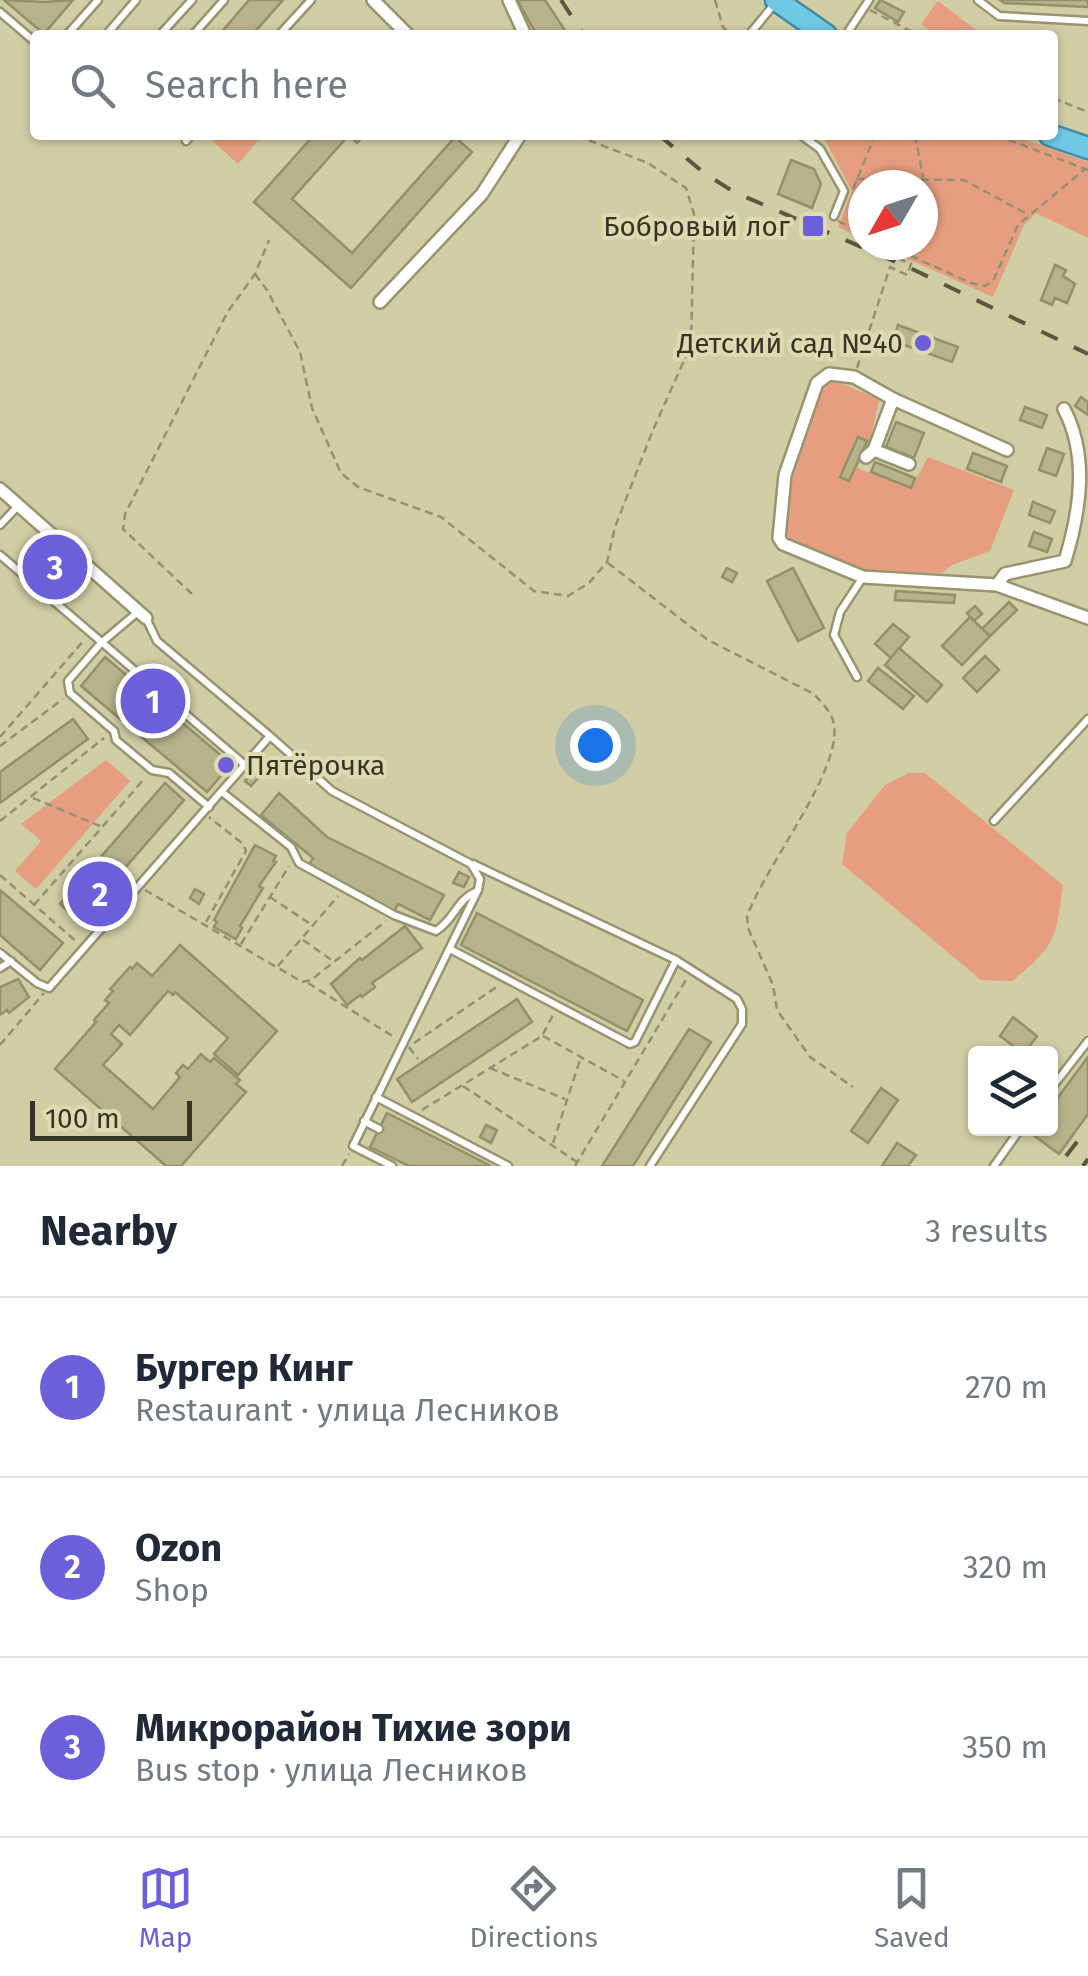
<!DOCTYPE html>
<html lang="en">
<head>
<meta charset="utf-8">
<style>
	body { margin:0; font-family:"Fira Sans",sans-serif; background:#f2f2f3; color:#1f2937 }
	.controls { position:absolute; right:30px; bottom:30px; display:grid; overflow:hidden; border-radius:10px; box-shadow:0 2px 8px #0004 }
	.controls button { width:90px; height:90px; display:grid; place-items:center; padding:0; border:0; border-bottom:2px solid #e0e1e3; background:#fff; color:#1f2937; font:50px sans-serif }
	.compass { position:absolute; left:848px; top:170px; width:90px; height:90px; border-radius:50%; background:#fff; box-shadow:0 2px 8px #0004; rotate:231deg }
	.scale { position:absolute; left:30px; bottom:25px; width:162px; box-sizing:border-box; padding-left:10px; border:5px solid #363525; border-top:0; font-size:28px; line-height:35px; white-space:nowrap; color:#363525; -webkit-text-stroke:8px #dedab2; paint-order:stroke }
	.you { position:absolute; left:595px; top:745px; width:35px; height:35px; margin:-25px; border:8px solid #fff; border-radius:50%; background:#1a73e8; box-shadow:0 0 0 15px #1a73e833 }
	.badge { display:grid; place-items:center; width:65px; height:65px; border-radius:50%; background:#6c60da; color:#fff; font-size:32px; font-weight:700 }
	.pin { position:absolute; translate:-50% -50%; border:5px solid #fff; box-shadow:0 2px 10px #0006 }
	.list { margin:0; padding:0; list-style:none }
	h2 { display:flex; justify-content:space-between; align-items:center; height:130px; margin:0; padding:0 40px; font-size:42px }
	h2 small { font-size:32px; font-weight:400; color:#747a83 }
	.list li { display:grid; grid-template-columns:65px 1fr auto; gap:30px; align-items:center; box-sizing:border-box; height:180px; padding:0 40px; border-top:2px solid #e0e1e3 }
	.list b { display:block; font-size:38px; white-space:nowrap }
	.list p { margin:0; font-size:32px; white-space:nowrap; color:#747a83 }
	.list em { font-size:32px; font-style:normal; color:#747a83 }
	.icon { flex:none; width:55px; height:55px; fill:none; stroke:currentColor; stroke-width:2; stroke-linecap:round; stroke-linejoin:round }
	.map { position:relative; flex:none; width:1088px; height:1166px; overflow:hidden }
	.search { position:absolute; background:#fff; box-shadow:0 2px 8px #0004; left:30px; right:30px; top:30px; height:110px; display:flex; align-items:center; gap:25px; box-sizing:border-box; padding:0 35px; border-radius:10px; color:#747a83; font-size:38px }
	.sheet { height:670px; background:#fff }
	nav { display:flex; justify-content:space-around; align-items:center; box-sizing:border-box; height:140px; border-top:2px solid #e0e1e3; background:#fff; font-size:28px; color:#747a83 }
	nav a { display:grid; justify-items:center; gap:5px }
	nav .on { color:#6c60da }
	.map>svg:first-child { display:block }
	.green { fill:#e79e80 }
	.building { fill:#b7b48c; stroke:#93906a; stroke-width:2.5 }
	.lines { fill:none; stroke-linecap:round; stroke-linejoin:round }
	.service-casing { stroke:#98946e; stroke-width:11 }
	.minor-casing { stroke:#98946e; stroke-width:16 }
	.trunk-casing { stroke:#448c9f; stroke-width:25 }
	.path { stroke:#949173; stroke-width:2.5; stroke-dasharray:8 5; stroke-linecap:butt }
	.service { stroke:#fff; stroke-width:6 }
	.minor { stroke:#fff; stroke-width:11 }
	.trunk { stroke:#6fc8e6; stroke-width:20 }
	.rail { stroke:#585741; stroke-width:4; stroke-dasharray:18 18; stroke-linecap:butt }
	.poi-dot { fill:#6c60da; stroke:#dedab2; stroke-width:4 }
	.labels { text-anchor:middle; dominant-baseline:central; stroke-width:8; stroke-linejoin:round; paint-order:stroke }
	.poi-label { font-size:28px; fill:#363525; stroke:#dedab2; text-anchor:end }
</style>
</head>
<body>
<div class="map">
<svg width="1088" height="1166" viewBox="0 0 1088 1166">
	<rect width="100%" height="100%" fill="#d1cda5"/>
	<g class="green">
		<path d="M938 1 979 32 977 35H937L921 24Z"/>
		<path d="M206 135H263L238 164Z"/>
		<path d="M818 135H1012L1088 162V238L1036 213 1024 225 993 297 877 245H923V185H863V239L838 227 852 191 825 140Z"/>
		<path d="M837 382 879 399 870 441 857 468 911 489 928 457 1014 490 990 551 952 565 942 573 862 570 793 542 785 534 792 481 821 385Z"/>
		<path d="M106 760 130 781 36 889 15 871 41 841 21 824Z"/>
		<path d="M909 773H925L1063 885C1055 941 1057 944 1012 981L981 980 842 864 847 833 885 785Z"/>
	</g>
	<g class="building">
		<path d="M4 0 44 2 73 0 44 34Z"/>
		<path d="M249 0H283L252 35H219Z"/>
		<path d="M517 0H545L568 35H537Z"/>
		<path d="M880 0 904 12 898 22 875 8Z"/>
		<path d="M1000 0H1088V7L1004 3Z"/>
		<path d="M314 135H364L357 143 349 135 292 199 352 253 455 137 472 152 351 288 254 202Z"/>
		<path d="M791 160 814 169 821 184 812 208 778 194Z"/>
		<path d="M1055 265 1066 270 1063 276 1075 284 1067 303 1055 298 1052 305 1041 300Z"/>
		<path d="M898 325 958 347 952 362 893 341Z"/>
		<path d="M1081 397 1088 402V415L1075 406Z"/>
		<path d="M1025 407 1047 415 1042 428 1020 420Z"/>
		<path d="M896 422 924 433 914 458 886 447Z"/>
		<path d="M858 437 867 441 849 481 840 477Z"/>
		<path d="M1047 448 1064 454 1056 476 1039 470Z"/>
		<path d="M973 453 1007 466 1001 482 967 469Z"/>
		<path d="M875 462 915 478 911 488 871 472Z"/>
		<path d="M1033 502 1055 511 1050 523 1029 515Z"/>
		<path d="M1034 532 1052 539 1047 552 1029 546Z"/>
		<path d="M727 568 737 573 732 582 722 577Z"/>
		<path d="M793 568 824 628 798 641 767 581Z"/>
		<path d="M896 591 955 595 954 603 895 600Z"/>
		<path d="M1009 602 1017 610 990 636 982 629Z"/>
		<path d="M975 606 982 614 974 621 967 613Z"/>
		<path d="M970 617 990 636 962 665 942 646Z"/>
		<path d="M893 624 909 637 891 658 875 644Z"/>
		<path d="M899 648 942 685 927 702 885 665Z"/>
		<path d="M985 656 999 670 977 692 963 678Z"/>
		<path d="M105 657 231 764 207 792 81 686Z"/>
		<path d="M878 668 914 696 903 709 868 681Z"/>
		<path d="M73 719 88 739 0 803V772Z"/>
		<path d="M255 769 261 775 251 786 245 781Z"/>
		<path d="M165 783 184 800 79 921 60 904Z"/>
		<path d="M279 793 327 837 444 895 430 920 398 904 394 912 308 867 313 858 261 815Z"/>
		<path d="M255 845 276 856 273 861 276 862 259 886 263 888 240 926 242 928 236 939 214 927 217 922 214 920Z"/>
		<path d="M459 872 469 877 464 887 453 883Z"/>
		<path d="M195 889 204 894 199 904 190 898Z"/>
		<path d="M0 890 63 943 40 970 0 935Z"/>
		<path d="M477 913 643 1000 627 1031 461 945Z"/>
		<path d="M405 926 422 948 372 983 375 987 362 997 360 995 347 1005 331 984 360 958 362 960Z"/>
		<path d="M180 945 277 1031 238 1075 214 1054 228 1038 175 992 173 995 168 991 130 1035 119 1025 111 1034 122 1044 103 1065 153 1109 180 1077 176 1073 183 1065 188 1069 201 1054 210 1062 214 1058 240 1080 236 1084 246 1092 181 1166H166L55 1069 96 1022 94 1020 109 1003 105 1000 113 991 110 989 130 967 132 969 137 963 152 976Z"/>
		<path d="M18 979 29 997 9 1013 7 1010 0 1015V987Z"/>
		<path d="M517 999 532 1022 412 1102 397 1079Z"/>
		<path d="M1013 1017 1037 1036 1024 1054 1000 1036Z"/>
		<path d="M689 1029 711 1042 633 1166H602Z"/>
		<path d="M1088 1057V1114L1059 1154 1032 1134 1035 1128H1050V1108Z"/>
		<path d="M881 1088 898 1100 868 1143 851 1131Z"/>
		<path d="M387 1113 491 1166H409L370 1147Z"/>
		<path d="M486 1125 497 1130 491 1143 480 1137Z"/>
		<path d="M897 1143 916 1155 908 1166H882Z"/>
	</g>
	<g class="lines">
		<defs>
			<g id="service">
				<path d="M978 0 999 16 1088 21"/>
				<path d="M0 12 35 42"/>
				<path d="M67 35 98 0"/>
				<path d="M106 35 136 0"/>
				<path d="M160 35 192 0"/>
				<path d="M193 35 224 0"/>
				<path d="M279 35 311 0"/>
				<path d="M749 35 776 2"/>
				<path d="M846 35 869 0"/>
				<path d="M801 135 820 149 844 191 834 216"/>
				<path d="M186 141 191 135"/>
				<path d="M0 525 18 506"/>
				<path d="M0 555 245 765"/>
				<path d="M139 611 101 643 68 681 70 693 114 731 116 740 152 770 169 773 209 807"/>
				<path d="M146 618 157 641 270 736"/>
				<path d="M857 677 834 635 840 612 863 577"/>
				<path d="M222 792 291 847 299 863 394 915 436 931C456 918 455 901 477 891"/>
				<path d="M994 821 1088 719"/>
				<path d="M473 864 676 960 737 999 742 1009V1024L650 1166"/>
				<path d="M450 949 630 1044 635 1042 676 960"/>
				<path d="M0 953 37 983 49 988 270 736 332 791 471 864 480 879 478 890 353 1146 392 1166"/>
				<path d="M0 968 11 961"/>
				<path d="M1050 1090 1088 1041"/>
				<path d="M376 1097 508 1166"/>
				<path d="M364 1121 379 1129"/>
				<path d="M994 1166 1021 1128"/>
			</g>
			<g id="minor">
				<path d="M373 0 408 35"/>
				<path d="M509 0 525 35"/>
				<path d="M380 302 482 194 520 135"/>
				<path d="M874 450 909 464"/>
				<path d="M1007 450 893 399 854 377 829 374 817 383 785 475 779 538 783 544 863 577 997 585 1088 618"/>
				<path d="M866 457 874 450 893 399"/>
				<path d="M0 489 146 618"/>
				<path d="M997 585 1005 574 1065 561C1081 508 1088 455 1064 409"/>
			</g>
			<g id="trunk">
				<path d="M776 0 826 35"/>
				<path d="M1050 135 1088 148"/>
			</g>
		</defs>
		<use href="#service" class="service-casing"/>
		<use href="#minor" class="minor-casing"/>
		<use href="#trunk" class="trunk-casing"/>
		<g class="path">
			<path d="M715 0 723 27 731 35"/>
			<path d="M870 10 918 35"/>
			<path d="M1053 98 1088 112"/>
			<path d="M915 135 923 177"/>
			<path d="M996 135 1088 170"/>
			<path d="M856 179 964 180 1029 215"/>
			<path d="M853 189 875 135"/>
			<path d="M838 221 863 234"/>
			<path d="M887 245 971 283 985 286 993 281 1018 225 1085 169"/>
			<path d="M255 274 267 290 300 352 312 408 341 473 358 487 441 517 534 591 568 596 589 583 607 562 615 527 653 430 691 345 694 214 686 188 648 163 575 135"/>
			<path d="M857 368 890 267 907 275 911 264 872 247"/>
			<path d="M608 563 708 640 814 694C822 703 833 713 834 726 841 772 763 869 747 917L748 928 773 985 777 1010 810 1057 853 1087"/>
			<path d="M192 594 123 529 125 514 227 313 255 274 269 240"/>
			<path d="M0 737 85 639"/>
			<path d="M0 746 63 699"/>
			<path d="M33 798 100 826"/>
			<path d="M0 821 104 738"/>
			<path d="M0 875 78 943"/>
			<path d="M145 890 302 982 311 980 386 921"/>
			<path d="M270 897 312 925"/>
			<path d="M34 905 145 778"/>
			<path d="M206 922 246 851 243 844 209 817"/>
			<path d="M303 940 333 961"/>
			<path d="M241 944 289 866"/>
			<path d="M278 966 338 896"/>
			<path d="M308 983 394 1037"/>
			<path d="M543 1036 624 1081"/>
			<path d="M414 1043 498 986"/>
			<path d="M0 1045 44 993"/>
			<path d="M409 1047 418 1059"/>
			<path d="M490 1068 565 1099"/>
			<path d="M463 1086 577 1162"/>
			<path d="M422 1110 542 1036 554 1013"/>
			<path d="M553 1143 580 1060"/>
			<path d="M342 1166 349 1154"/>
			<path d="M575 1166 687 978"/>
		</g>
		<use href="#service" class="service"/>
		<use href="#minor" class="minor"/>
		<use href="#trunk" class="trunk"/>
		<g class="rail">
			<path d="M561 0 584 35"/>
			<path d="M659 135 704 173 734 192 910 268 1088 354"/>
			<path d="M1066 1156 1088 1128"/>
			<path d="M1083 1166 1088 1159"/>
		</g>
	</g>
	<g class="poi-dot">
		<rect x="801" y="214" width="24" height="24" rx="5"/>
		<circle cx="923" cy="343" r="10"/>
		<circle cx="226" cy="765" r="10"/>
	</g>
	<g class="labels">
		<g class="poi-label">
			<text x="790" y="226">Бобровый лог</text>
			<text x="903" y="343">Детский сад №40</text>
			<text x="246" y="765" text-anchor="start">Пятёрочка</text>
		</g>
	</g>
</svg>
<div class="controls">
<button><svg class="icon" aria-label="layers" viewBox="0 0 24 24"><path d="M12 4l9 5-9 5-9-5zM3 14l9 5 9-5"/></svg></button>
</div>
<svg class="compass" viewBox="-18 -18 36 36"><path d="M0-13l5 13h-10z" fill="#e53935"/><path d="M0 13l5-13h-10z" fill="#747a83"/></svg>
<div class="scale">100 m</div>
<div class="you"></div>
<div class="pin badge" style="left:153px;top:701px">1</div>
<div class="pin badge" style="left:100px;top:894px">2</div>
<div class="pin badge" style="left:55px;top:567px">3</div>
<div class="search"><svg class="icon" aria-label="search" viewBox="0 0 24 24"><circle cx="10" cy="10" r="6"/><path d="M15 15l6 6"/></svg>Search here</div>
</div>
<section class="sheet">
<h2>Nearby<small>3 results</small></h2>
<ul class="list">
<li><span class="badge">1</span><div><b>Бургер Кинг</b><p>Restaurant · улица Лесников</p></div><em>270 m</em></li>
<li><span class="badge">2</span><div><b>Ozon</b><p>Shop</p></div><em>320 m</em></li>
<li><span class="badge">3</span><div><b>Микрорайон Тихие зори</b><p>Bus stop · улица Лесников</p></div><em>350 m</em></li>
</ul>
</section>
<nav>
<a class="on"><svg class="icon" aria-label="map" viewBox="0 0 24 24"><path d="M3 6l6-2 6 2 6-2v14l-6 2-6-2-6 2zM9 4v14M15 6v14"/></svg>Map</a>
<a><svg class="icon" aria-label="directions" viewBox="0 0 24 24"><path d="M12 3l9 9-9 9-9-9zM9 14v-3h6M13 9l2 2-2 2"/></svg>Directions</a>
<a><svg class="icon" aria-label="saved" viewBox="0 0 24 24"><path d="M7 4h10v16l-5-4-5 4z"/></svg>Saved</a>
</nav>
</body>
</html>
